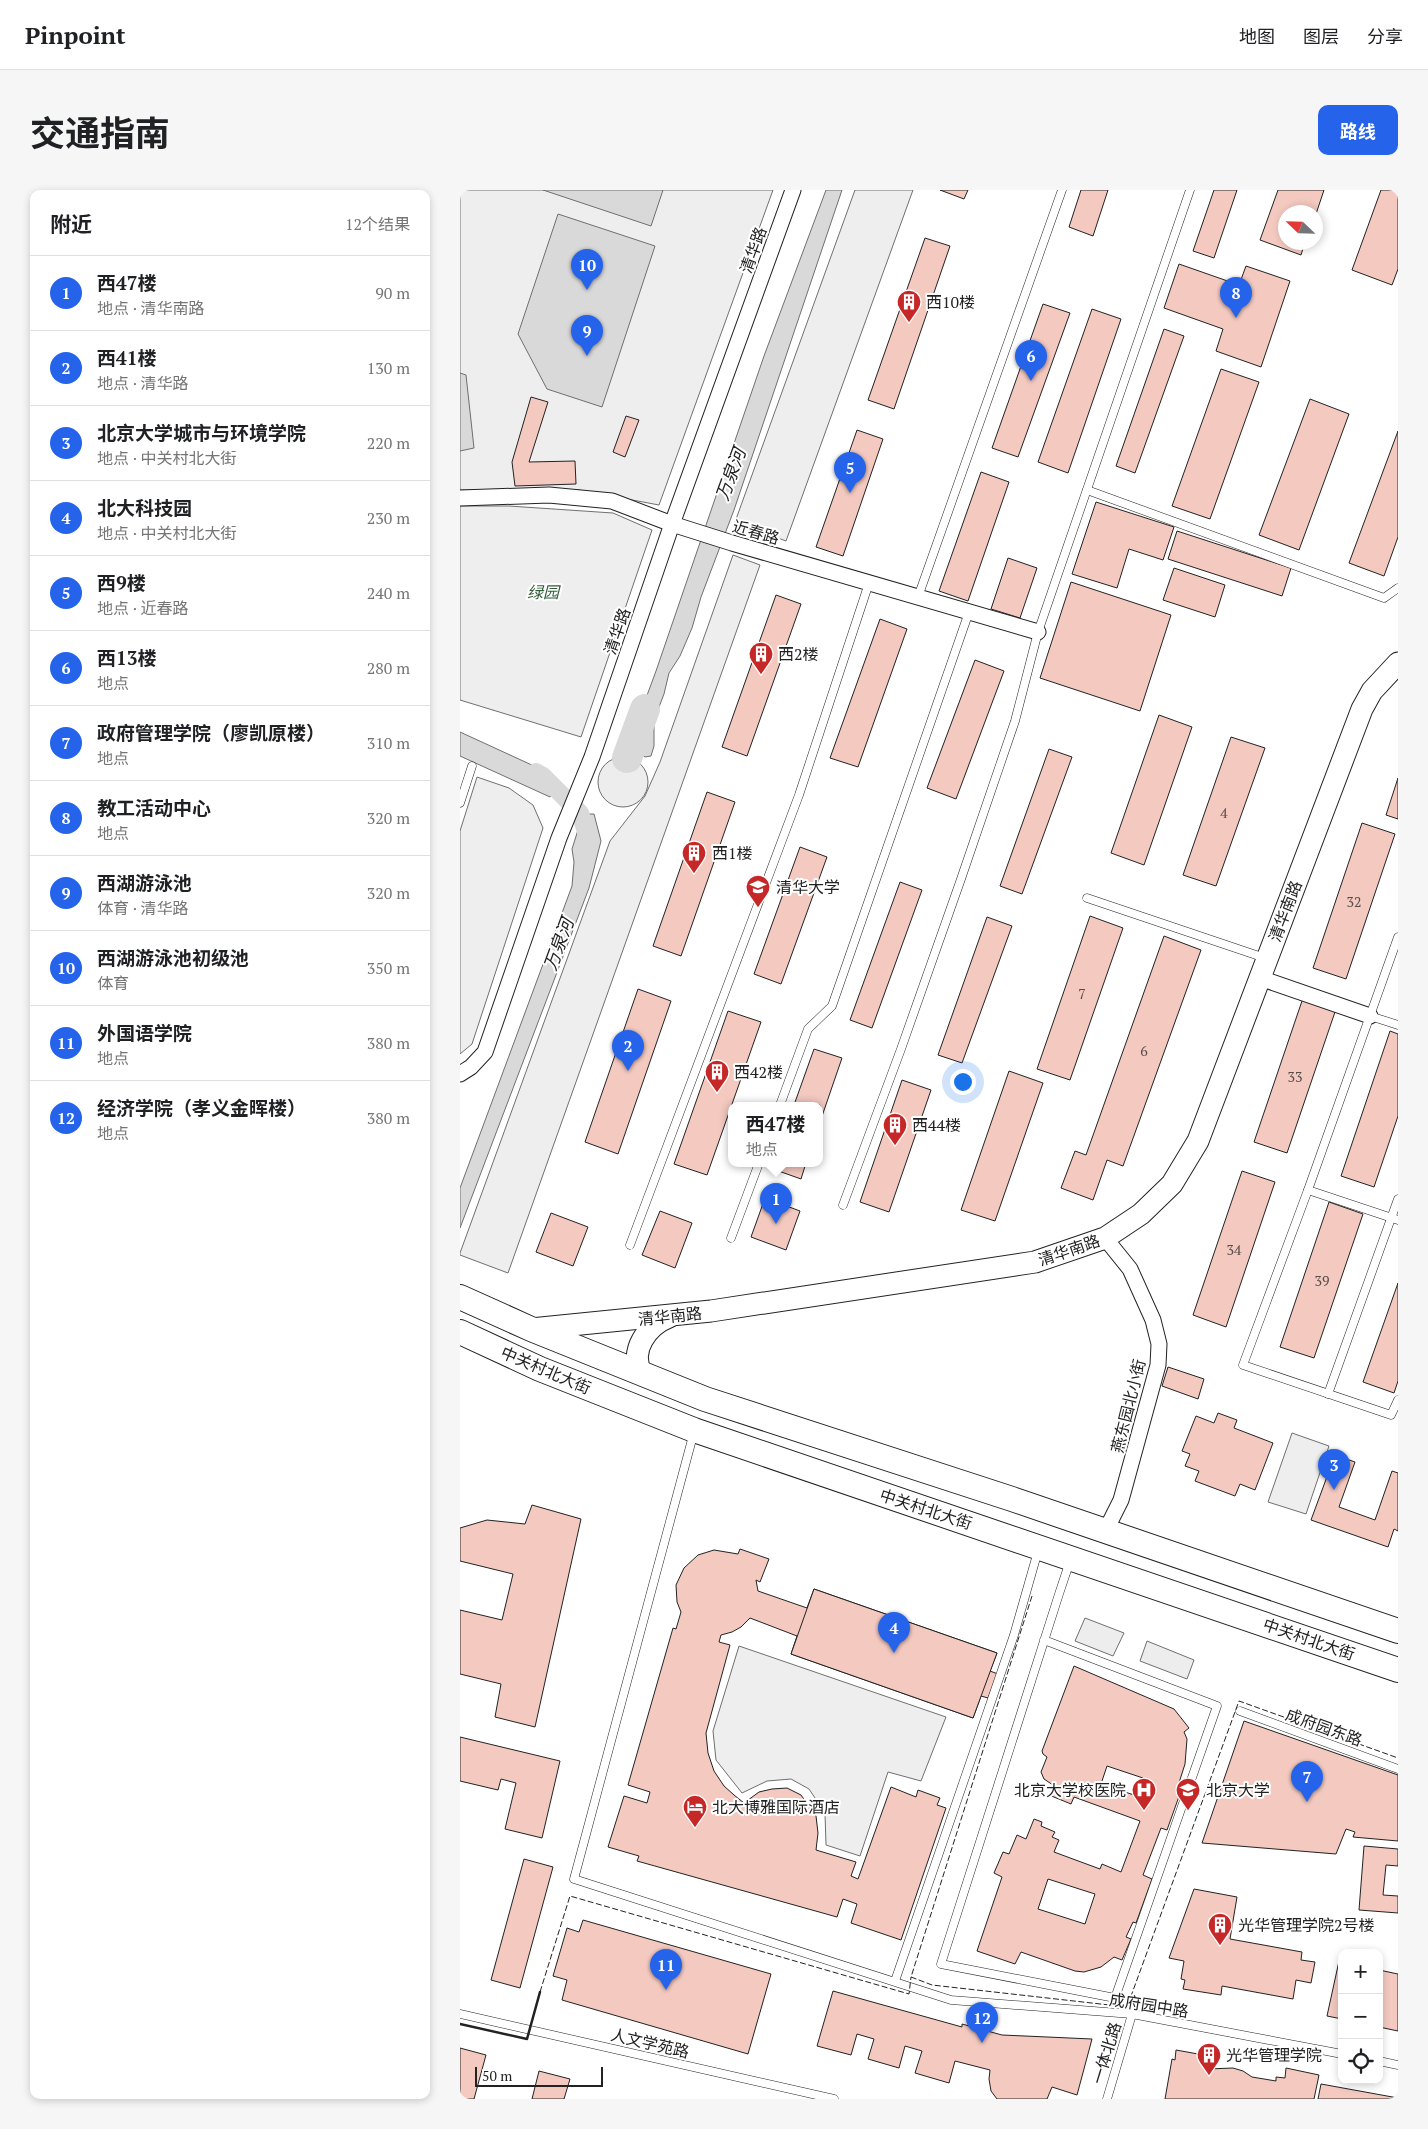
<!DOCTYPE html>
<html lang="zh">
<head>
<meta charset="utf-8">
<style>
	body { margin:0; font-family:"PT Serif","Noto Sans SC",serif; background:#f6f6f6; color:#202124 }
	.controls { position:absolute; right:15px; bottom:15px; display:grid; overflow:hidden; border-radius:10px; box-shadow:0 2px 8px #0003 }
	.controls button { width:45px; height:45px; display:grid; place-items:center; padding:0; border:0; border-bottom:1px solid #e0e0e0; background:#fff; color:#202124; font:25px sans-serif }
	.compass { position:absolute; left:818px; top:15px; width:45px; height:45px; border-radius:50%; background:#fff; box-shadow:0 2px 8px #0003; rotate:293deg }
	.scale { position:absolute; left:15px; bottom:12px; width:128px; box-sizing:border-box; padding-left:5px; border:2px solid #222; border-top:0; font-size:14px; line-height:18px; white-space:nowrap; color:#222; -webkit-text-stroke:4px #fff; paint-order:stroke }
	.you { position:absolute; left:502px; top:891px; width:18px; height:18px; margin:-12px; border:4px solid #fff; border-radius:50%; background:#1a73e8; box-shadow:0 0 0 8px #1a73e833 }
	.badge { display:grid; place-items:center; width:32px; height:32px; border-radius:50%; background:#2563eb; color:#fff; font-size:16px; font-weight:700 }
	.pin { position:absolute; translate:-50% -41px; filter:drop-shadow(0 1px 2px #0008) }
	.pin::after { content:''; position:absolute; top:26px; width:18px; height:15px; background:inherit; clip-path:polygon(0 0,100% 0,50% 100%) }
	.popup { position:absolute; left:268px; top:912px; width:95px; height:65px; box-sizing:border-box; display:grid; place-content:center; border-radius:10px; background:#fff; filter:drop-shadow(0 1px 4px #0005); font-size:16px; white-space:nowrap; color:#757577 }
	.popup b { font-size:19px; color:#202124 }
	.popup::after { content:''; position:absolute; left:50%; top:100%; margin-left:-10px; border:10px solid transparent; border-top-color:#fff }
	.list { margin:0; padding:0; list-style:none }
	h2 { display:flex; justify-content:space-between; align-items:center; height:65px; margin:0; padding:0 20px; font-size:21px }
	h2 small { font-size:16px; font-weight:400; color:#757577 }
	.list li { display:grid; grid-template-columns:32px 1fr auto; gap:15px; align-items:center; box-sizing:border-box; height:75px; padding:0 20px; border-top:1px solid #e0e0e0 }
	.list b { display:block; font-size:19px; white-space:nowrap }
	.list p { margin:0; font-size:16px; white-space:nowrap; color:#757577 }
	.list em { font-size:16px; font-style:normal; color:#757577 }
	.icon { flex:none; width:28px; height:28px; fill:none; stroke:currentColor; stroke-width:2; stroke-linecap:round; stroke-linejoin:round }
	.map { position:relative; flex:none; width:938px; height:1909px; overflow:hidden; border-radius:10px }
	header { display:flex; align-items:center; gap:30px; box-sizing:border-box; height:70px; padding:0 25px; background:#fff; border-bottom:1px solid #e0e0e0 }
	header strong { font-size:24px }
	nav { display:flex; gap:28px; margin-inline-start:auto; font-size:18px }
	.intro { display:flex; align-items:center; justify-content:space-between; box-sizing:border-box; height:120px; padding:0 30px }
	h1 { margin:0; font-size:35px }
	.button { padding:12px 22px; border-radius:10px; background:#2563eb; color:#fff; font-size:18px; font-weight:700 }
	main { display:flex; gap:30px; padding:0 30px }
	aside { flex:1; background:#fff; border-radius:10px; box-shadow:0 2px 8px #0003 }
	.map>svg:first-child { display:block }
	.green { fill:#eee; stroke:#6f6f6f }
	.parking { fill:#ededed; stroke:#6f6f6f }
	.water { fill:#d9d9d9; stroke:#6f6f6f }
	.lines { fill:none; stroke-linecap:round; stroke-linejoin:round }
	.canal { stroke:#d9d9d9; stroke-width:18 }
	.river { stroke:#d9d9d9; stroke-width:30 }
	.building { fill:#f3c9c0; stroke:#222; fill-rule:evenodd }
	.lane-casing { stroke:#222; stroke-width:9 }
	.street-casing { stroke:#222; stroke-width:17 }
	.secondary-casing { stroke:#222; stroke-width:23 }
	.primary-casing { stroke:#222; stroke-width:26 }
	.lane { stroke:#fff; stroke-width:8 }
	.street { stroke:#fff; stroke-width:15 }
	.secondary { stroke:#fff; stroke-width:21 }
	.primary { stroke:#fff; stroke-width:24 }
	.fence { stroke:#222; stroke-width:1; stroke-dasharray:6 2.5; stroke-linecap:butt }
	.wall { stroke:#222; stroke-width:2.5 }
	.labels { text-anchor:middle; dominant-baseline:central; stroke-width:4; stroke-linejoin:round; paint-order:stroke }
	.number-label { font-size:14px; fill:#564c4a }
	.street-label { font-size:16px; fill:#222; stroke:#fff }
	.poi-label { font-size:16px; fill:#222; stroke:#fff; text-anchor:start }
	.park-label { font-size:16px; font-style:italic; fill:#2f5e38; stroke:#fff }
	.water-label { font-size:18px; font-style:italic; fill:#222; stroke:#fff }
</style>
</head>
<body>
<header>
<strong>Pinpoint</strong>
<nav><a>地图</a><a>图层</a><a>分享</a></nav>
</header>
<div class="intro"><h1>交通指南</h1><a class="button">路线</a></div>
<main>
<aside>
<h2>附近<small>12个结果</small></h2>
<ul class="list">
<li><span class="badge">1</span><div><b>西47楼</b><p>地点 · 清华南路</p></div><em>90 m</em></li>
<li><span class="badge">2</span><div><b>西41楼</b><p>地点 · 清华路</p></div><em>130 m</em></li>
<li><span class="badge">3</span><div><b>北京大学城市与环境学院</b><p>地点 · 中关村北大街</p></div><em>220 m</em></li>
<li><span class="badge">4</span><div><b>北大科技园</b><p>地点 · 中关村北大街</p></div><em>230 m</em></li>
<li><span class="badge">5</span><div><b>西9楼</b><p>地点 · 近春路</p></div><em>240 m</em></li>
<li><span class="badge">6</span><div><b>西13楼</b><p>地点</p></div><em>280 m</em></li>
<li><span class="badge">7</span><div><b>政府管理学院（廖凯原楼）</b><p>地点</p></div><em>310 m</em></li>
<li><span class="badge">8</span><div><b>教工活动中心</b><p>地点</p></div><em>320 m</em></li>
<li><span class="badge">9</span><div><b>西湖游泳池</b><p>体育 · 清华路</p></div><em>320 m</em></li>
<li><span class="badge">10</span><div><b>西湖游泳池初级池</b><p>体育</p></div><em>350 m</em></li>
<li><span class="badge">11</span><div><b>外国语学院</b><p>地点</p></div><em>380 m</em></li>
<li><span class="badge">12</span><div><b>经济学院（孝义金晖楼）</b><p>地点</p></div><em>380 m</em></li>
</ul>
</aside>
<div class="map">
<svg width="938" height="1909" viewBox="0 0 938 1909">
	<rect width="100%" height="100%" fill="#fff"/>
	<g class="green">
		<path d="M0 0H313L199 315 119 300H0Z"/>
		<path d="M395 0H453L326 351 275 332Z"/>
		<path d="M0 316H49L153 323 192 340 121 547 0 510Z"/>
		<path d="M273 365 300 375 48 1083 0 1065V1063L150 651 185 606 200 572Z"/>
		<path d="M17 587 49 598 73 615 83 638 12 854 0 864V641Z"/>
		<path d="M832 1243 869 1256 846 1324 808 1312Z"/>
		<path d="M279 1456 486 1527 461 1591 428 1582 400 1666 366 1655 365 1623 349 1599 331 1589 307 1591 282 1603 256 1570 253 1541Z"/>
	</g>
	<g class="parking">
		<circle cx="163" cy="592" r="25"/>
		<path d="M625 1428 664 1443 653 1466 615 1451Z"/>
		<path d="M687 1451 734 1470 727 1489 680 1471Z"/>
	</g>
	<g class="water">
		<path d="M83 0H203L191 36Z"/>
		<path d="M366 0H382L274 320 241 407 232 438 220 466 209 483 204 504 194 530V556L191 566 185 567 169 554 196 481 304 166Z"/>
		<path d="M98 24 195 56 142 217 87 199 58 144Z"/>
		<path d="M0 183 6 185 14 258 0 261Z"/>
		<path d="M0 542 87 582 97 591 90 607 0 566Z"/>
		<path d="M123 624H134L141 651 129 698 0 1038V998L112 696 114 672 112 659Z"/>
	</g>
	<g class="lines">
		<path class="canal" d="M76 582 83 586 120 623 129 651"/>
		<path class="river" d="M167 568 185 519"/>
	</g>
	<g class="building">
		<path d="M480 0H508L504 9Z"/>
		<path d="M621 0H648L633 46 609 37Z"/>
		<path d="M754 0H777L754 68 733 61Z"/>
		<path d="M818 0H864L856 24 826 22V52H845L841 65 800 50Z"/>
		<path d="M921 0H938V79L932 95 892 80Z"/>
		<path d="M465 48 490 56 434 219 408 210Z"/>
		<path d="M719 74 779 95 786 76 830 91 801 177 756 161 763 139 704 118Z"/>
		<path d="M583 114 610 123 558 267 532 258Z"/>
		<path d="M632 119 661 129 608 283 578 272Z"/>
		<path d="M704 139 724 146 675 283 656 276Z"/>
		<path d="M761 179 799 192 750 329 712 316Z"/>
		<path d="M71 207 88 212 69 272 115 271 116 294 55 296 52 272Z"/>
		<path d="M850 209 889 224 839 360 799 345Z"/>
		<path d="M166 226 179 230 165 267 153 262Z"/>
		<path d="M397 240 423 249 383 366 356 357Z"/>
		<path d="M938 241V347L924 386 889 373Z"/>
		<path d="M521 282 549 292 508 411 479 401Z"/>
		<path d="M636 312 714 337 703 370 669 359 657 398 612 384Z"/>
		<path d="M717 341 831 378 822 406 708 369Z"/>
		<path d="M548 368 577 378 560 428 531 419Z"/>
		<path d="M714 378 765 395 755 427 703 410Z"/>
		<path d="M611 392 711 425 680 521 580 488Z"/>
		<path d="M316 405 341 414 287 566 262 557Z"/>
		<path d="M420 429 447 439 398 577 370 568Z"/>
		<path d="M515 470 544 481 496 609 467 598Z"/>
		<path d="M699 525 732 537 684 675 651 663Z"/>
		<path d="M771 547 805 558 756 696 723 685Z"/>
		<path d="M589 559 612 567 562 704 540 696Z"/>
		<path d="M938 588V629L926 625Z"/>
		<path d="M247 602 275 612 221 766 193 756Z"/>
		<path d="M902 633 935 644 886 789 853 778Z"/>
		<path d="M340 657 367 667 321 794 294 784Z"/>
		<path d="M440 692 462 700 412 838 390 830Z"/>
		<path d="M630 726 663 738 610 890 577 879Z"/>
		<path d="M527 727 552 736 502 873 478 865Z"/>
		<path d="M704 746 741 760 663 976 647 970 633 1010 601 998 615 961 626 965Z"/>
		<path d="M178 799 211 811 158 964 125 952Z"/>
		<path d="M843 808 876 819 827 963 794 952Z"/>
		<path d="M268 821 301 832 247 985 214 974Z"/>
		<path d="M930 841 938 844V926L914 997 881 986Z"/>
		<path d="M354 859 382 868 360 932V915H334Z"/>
		<path d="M549 881 583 893 535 1031 501 1020Z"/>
		<path d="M442 890 471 900 429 1022 400 1012Z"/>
		<path d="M315 973H346L341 989 313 979Z"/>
		<path d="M782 981 815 992 766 1137 733 1125Z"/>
		<path d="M305 1008 340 1021 326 1060 291 1047Z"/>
		<path d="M869 1012 903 1024 854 1168 820 1157Z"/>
		<path d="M200 1021 232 1033 215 1078 182 1065Z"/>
		<path d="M91 1023 128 1037 113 1076 76 1062Z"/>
		<path d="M938 1093V1191L934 1203 903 1192Z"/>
		<path d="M708 1177 744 1189 738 1209 702 1196Z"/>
		<path d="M758 1223 777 1230 774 1238 813 1253 795 1300 780 1294 775 1306 735 1291 739 1281 725 1276 730 1264 722 1261 736 1226 754 1233Z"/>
		<path d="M875 1265 895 1272 879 1317 915 1330 932 1281 938 1283V1341L934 1339 928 1357 851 1330Z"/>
		<path d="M72 1315 121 1329 75 1537 35 1527 41 1494 0 1484V1420L42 1430 53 1384 0 1371V1338L27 1330 65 1334Z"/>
		<path d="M280 1359 309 1369 300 1392 296 1390 298 1401 347 1418 354 1399 537 1463 530 1481 538 1484 528 1508 521 1506 513 1528 331 1464 337 1446 290 1428 281 1437 272 1442 261 1445 259 1452 270 1455 246 1543 248 1563 254 1581 264 1596 274 1605 284 1613 299 1602 312 1599 327 1598 341 1605 356 1626 358 1643 356 1660 396 1672 391 1686 398 1689 431 1597 456 1607 458 1600 480 1608 477 1615 486 1618 441 1750 391 1733 397 1714 383 1709 377 1727 177 1671 179 1666 148 1657 164 1606 187 1613 190 1602 168 1595 213 1438 216 1439 221 1422 217 1412 216 1395 224 1378 238 1365 254 1360 278 1364Z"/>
		<path d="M354 1399 537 1463 513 1528 331 1464Z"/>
		<path d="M614 1476 714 1519 729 1538 724 1542 727 1549 725 1574 718 1596 722 1598 707 1640 701 1638 683 1685 692 1689 676 1733 673 1732 666 1747 671 1749 662 1770 654 1767 641 1777 624 1782 615 1781 561 1762 555 1774 517 1761 542 1687 534 1683 543 1662 549 1664 557 1645 566 1649 574 1629 582 1632 581 1636 595 1642 592 1647 599 1650 594 1662 640 1679 642 1674 661 1682 680 1631 614 1607 611 1614 589 1605 593 1595 584 1589 581 1582 587 1567 583 1564 582 1561ZM647 1576 683 1588 677 1606 641 1594ZM588 1689 635 1704 625 1734 578 1719Z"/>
		<path d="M784 1531 938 1585V1651L893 1647 895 1642 886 1639 876 1664 742 1653Z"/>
		<path d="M0 1547 100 1571 82 1648 45 1639 56 1593 41 1589 38 1600 0 1591Z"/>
		<path d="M904 1656 938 1659V1676L926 1675 923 1705 938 1706V1723L899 1720Z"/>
		<path d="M64 1669 93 1677 60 1798 31 1790Z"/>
		<path d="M734 1699 777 1707 770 1749 842 1762 841 1770 855 1772 851 1793 836 1790 833 1809 762 1796 761 1805 723 1799 725 1790 721 1789 724 1771 709 1768Z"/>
		<path d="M123 1730 311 1784 288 1864 102 1810 107 1790 93 1786 107 1738 119 1742Z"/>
		<path d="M879 1771 882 1772V1829L867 1826Z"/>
		<path d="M919 1780 938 1784V1841L919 1837Z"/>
		<path d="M373 1801 502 1837V1834L542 1845 632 1849 617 1905 592 1897 587 1909H537L531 1901 529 1889 530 1880 495 1871 489 1893 455 1883 462 1861 445 1856 439 1878 408 1869 414 1849 397 1844 391 1865 357 1856Z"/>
		<path d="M0 1858 26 1865 14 1909H0Z"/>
		<path d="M716 1860 738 1864V1861L751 1864 748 1879 773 1878 783 1881 792 1887 816 1891V1887L825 1888 826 1878 859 1885 854 1909H705L712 1869 715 1870Z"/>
		<path d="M79 1881 110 1889 104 1909H72Z"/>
		<path d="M861 1894 938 1908V1909H858Z"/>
	</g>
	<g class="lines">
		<defs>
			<g id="lane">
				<path d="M627 300 924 408 938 398"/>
				<path d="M458 407 602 0"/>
				<path d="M0 613 12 576"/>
				<path d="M627 708 805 768"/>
				<path d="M910 826 938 835"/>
				<path d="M320 915 348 839 372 816 509 422"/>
				<path d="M848 1000 938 747"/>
				<path d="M383 1015 441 859 501 689 555 531 578 442 730 0"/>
				<path d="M938 1030 848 1000 783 1175 931 1225 938 1210"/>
				<path d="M271 1048 299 973"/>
				<path d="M170 1055 339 605 409 393"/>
				<path d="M868 1204 938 1009"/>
				<path d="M234 1242 114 1689 491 1810 672 1824 882 1864"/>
				<path d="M584 1450 757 1516 655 1808 481 1774 599 1404 610 1371"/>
				<path d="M780 1521 938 1579"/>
				<path d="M435 1791 554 1445 578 1361"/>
				<path d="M0 1824 374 1909"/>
				<path d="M919 1871 938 1875"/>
				<path d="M647 1909 673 1821"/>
			</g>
			<g id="street">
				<path d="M0 308 89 305 152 311 212 334 272 353 578 442"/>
				<path d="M800 788 910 826"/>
				<path d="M0 884 11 877 25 862 99 648 132 567 212 334 333 0"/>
				<path d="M645 1342 661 1310 698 1175 699 1154 693 1130 670 1079 645 1048"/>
			</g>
			<g id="secondary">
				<path d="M71 1139 251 1121 575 1072 645 1048 681 1024 712 994 738 951 902 519 912 501 938 473"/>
				<path d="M182 1184C168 1161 188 1135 209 1127"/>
			</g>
			<g id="primary">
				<path d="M0 1107 71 1139 245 1209 552 1309 938 1441"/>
				<path d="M0 1142 80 1179 234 1240 938 1480"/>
			</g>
		</defs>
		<use href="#lane" class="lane-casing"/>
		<use href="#street" class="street-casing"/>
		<use href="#secondary" class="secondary-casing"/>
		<use href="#primary" class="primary-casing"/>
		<use href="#lane" class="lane"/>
		<use href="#street" class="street"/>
		<use href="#secondary" class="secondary"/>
		<use href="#primary" class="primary"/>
		<g class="fence">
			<path d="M572 1406 451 1787 472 1795 667 1817 779 1511 938 1568"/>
			<path d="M80 1802 110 1706 449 1804 451 1787"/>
		</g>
		<path class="wall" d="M0 1834 67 1849 80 1802"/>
	</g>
	<defs>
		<symbol id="building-pin" viewBox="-11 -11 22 30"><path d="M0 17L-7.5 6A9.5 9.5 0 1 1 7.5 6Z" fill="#c62828" stroke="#fff"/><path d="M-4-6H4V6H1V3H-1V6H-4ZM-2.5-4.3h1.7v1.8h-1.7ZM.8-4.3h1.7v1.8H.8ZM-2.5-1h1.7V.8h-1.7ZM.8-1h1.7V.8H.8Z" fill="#fff"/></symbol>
		<symbol id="university-pin" viewBox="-11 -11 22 30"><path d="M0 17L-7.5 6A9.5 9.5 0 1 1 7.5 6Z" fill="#c62828" stroke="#fff"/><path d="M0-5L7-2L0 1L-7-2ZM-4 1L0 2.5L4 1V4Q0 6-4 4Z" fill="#fff"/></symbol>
		<symbol id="hospital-pin" viewBox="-11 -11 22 30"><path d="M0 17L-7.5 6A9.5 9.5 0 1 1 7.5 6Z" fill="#c62828" stroke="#fff"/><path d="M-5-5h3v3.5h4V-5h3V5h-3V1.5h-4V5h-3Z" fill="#fff"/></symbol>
		<symbol id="hotel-pin" viewBox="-11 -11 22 30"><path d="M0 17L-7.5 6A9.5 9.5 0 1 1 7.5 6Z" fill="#c62828" stroke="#fff"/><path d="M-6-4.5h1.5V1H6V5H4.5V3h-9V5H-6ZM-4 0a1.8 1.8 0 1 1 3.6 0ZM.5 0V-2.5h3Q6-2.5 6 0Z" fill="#fff"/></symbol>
	</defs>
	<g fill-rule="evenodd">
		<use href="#building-pin" x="435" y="98" width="28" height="38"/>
		<use href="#building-pin" x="287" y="450" width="28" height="38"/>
		<use href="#building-pin" x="220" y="649" width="28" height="38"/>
		<use href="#university-pin" x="284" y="683" width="28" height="38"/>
		<use href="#building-pin" x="243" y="868" width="28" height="38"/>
		<use href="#building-pin" x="421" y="921" width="28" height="38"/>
		<use href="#hospital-pin" x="670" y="1586" width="28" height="38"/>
		<use href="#university-pin" x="714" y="1586" width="28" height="38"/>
		<use href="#hotel-pin" x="221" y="1603" width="28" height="38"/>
		<use href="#building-pin" x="746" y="1721" width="28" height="38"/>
		<use href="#building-pin" x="735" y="1851" width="28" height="38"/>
	</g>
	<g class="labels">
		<g class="number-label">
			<text x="764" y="622">4</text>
			<text x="894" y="711">32</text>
			<text x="622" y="803">7</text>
			<text x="684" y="860">6</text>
			<text x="835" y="886">33</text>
			<text x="774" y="1059">34</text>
			<text x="862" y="1090">39</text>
		</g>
		<g class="street-label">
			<text transform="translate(293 60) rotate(-70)">清华路</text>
			<text transform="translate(296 342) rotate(16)">近春路</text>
			<text transform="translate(157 441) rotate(-71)">清华路</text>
			<text transform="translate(825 721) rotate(-69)">清华南路</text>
			<text transform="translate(609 1060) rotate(-19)">清华南路</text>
			<text transform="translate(210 1126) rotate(-6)">清华南路</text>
			<text transform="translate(86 1180) rotate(23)">中关村北大街</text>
			<text transform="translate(668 1216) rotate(-76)">燕东园北小街</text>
			<text transform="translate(466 1319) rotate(18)">中关村北大街</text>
			<text transform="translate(849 1449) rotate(19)">中关村北大街</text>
			<text transform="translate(864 1537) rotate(20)">成府园东路</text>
			<text transform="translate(689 1815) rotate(9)">成府园中路</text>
			<text transform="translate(190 1853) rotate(13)">人文学苑路</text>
			<text transform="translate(646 1863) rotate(-73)">一体北路</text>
		</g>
		<g class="poi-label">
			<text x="466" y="112">西10楼</text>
			<text x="318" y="464">西2楼</text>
			<text x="252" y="663">西1楼</text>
			<text x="316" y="697">清华大学</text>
			<text x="274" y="882">西42楼</text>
			<text x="452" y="935">西44楼</text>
			<text x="666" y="1600" text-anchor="end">北京大学校医院</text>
			<text x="746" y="1600">北京大学</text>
			<text x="252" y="1617">北大博雅国际酒店</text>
			<text x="778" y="1735">光华管理学院2号楼</text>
			<text x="766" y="1865">光华管理学院</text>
		</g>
		<g class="park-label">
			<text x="83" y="402">绿园</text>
		</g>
		<g class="water-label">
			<text transform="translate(270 284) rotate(-70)">万泉河</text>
			<text transform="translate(98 754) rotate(-70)">万泉河</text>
		</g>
	</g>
</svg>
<div class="controls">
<button>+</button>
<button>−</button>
<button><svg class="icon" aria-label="locate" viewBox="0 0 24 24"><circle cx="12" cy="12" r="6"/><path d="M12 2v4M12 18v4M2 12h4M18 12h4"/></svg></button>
</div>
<svg class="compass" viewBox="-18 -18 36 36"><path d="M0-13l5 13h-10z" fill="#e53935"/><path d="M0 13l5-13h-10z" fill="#757577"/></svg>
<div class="scale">50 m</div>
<div class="you"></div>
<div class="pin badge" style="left:316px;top:1034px">1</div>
<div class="popup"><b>西47楼</b>地点</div>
<div class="pin badge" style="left:168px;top:881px">2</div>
<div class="pin badge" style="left:874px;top:1300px">3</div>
<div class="pin badge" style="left:434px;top:1463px">4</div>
<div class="pin badge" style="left:390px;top:303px">5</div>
<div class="pin badge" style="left:571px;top:191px">6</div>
<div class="pin badge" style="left:847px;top:1612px">7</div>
<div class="pin badge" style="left:776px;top:128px">8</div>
<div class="pin badge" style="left:127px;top:166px">9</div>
<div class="pin badge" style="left:127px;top:100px">10</div>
<div class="pin badge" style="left:206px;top:1800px">11</div>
<div class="pin badge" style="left:522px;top:1853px">12</div>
</div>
</main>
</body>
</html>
